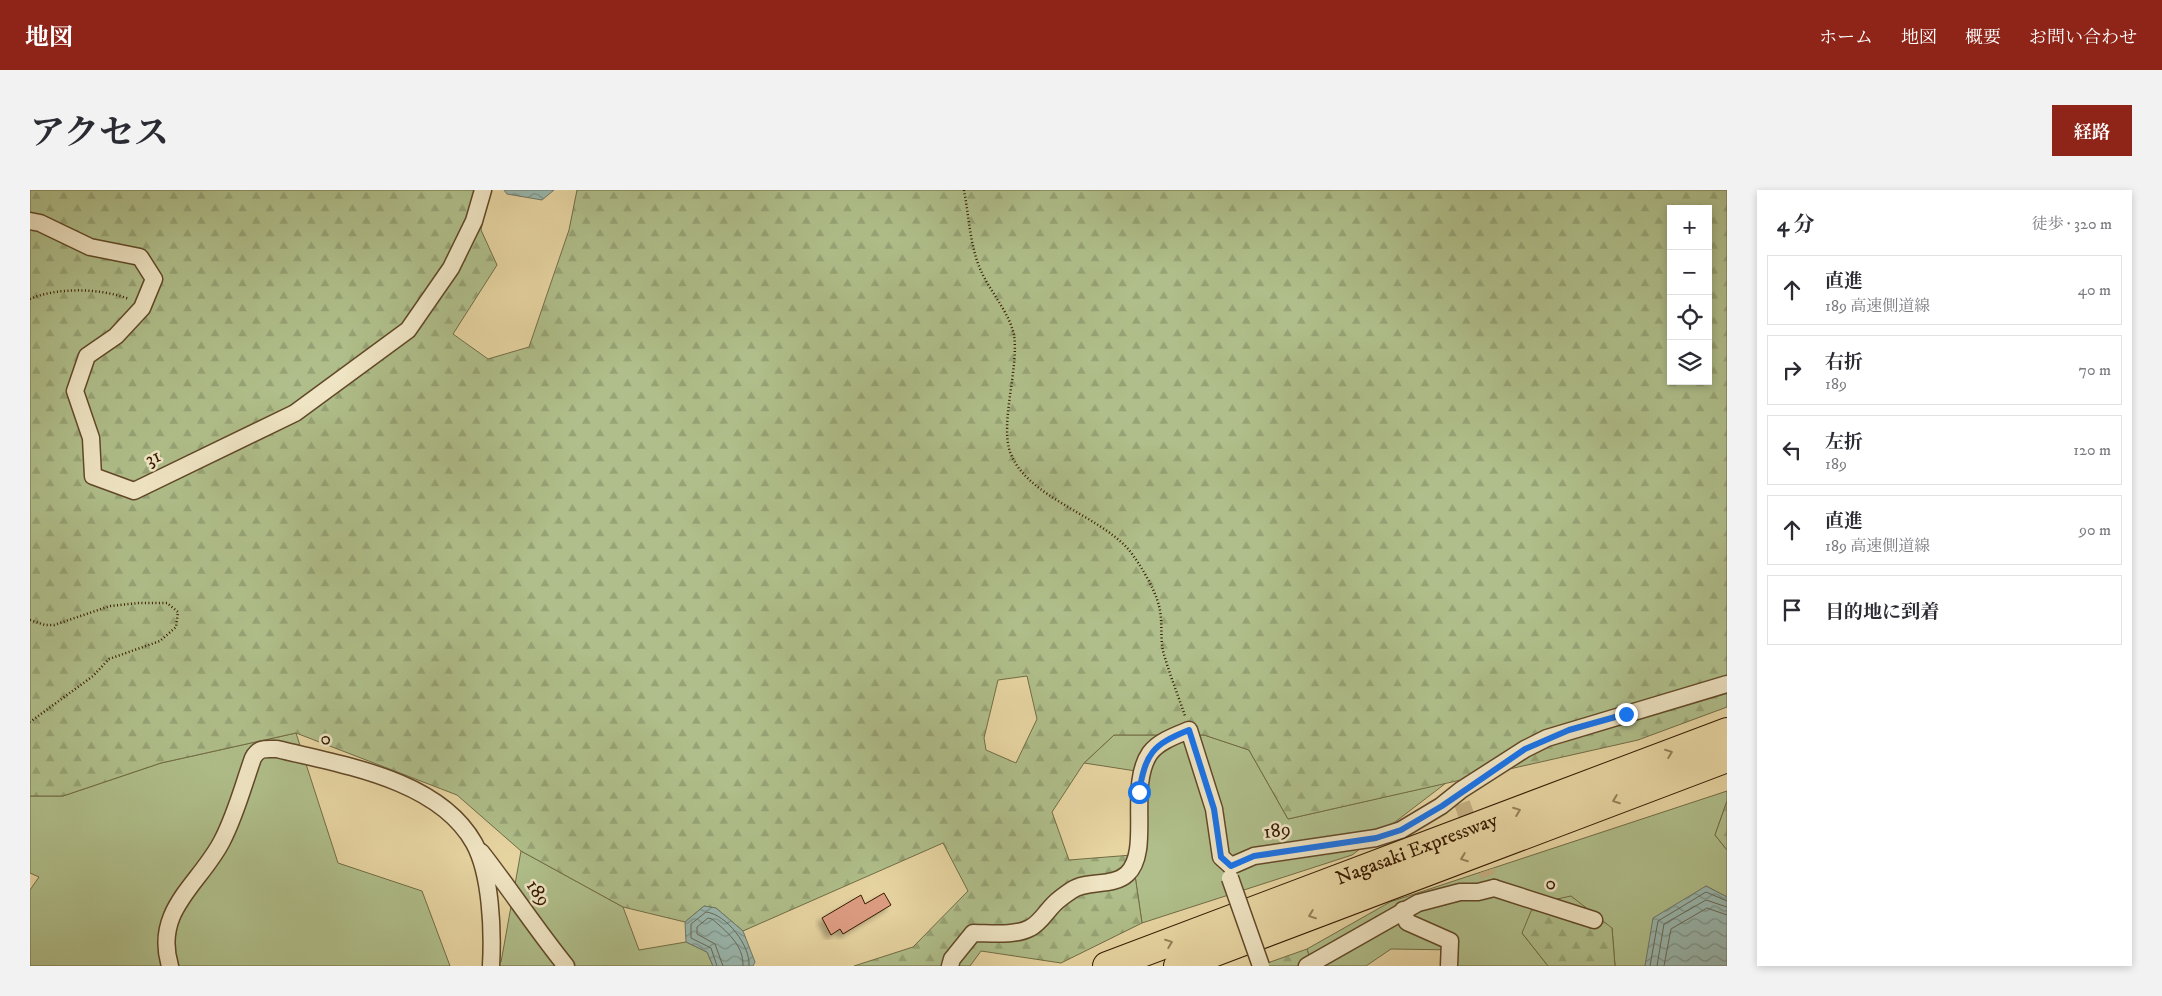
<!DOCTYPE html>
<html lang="ja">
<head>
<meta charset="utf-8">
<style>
	body { margin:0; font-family:"IM FELL DW Pica","Noto Serif JP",serif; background:#f2f2f3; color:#2b2b33 }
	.controls { position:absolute; right:15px; top:15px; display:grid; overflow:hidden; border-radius:0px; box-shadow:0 2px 8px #0003 }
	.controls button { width:45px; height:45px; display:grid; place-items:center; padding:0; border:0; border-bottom:1px solid #e1e1e2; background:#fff; color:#2b2b33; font:25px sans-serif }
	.stop { position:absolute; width:15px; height:15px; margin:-11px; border:4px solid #1a73e8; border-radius:50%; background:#fff }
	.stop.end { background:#1a73e8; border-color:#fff; box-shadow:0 1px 5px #0008 }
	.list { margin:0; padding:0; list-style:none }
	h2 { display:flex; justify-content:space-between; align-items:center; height:65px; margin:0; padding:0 20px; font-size:21px }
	h2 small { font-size:16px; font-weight:400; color:#7c7c81 }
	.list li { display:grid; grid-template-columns:32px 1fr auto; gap:15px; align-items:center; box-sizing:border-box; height:70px; margin:0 10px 10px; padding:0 10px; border:1px solid #e1e1e2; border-radius:0px }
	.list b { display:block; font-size:19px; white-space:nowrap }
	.list p { margin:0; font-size:16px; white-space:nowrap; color:#7c7c81 }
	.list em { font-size:16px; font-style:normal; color:#7c7c81 }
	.icon { flex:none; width:28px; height:28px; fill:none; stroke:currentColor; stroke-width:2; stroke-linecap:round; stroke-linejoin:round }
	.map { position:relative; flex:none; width:1697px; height:776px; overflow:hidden; border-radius:0px }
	header { display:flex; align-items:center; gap:30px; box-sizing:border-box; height:70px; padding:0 25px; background:#8f2418; color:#fff }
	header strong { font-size:24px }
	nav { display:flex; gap:28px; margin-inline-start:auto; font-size:18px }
	.intro { display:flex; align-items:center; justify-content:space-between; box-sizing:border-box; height:120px; padding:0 30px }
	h1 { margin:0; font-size:35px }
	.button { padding:12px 22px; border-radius:0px; background:#8f2418; color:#fff; font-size:18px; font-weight:700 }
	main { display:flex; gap:30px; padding:0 30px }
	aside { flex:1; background:#fff; border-radius:0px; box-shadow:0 2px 8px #0003 }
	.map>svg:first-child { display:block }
	.grass { fill:#afbe8a; stroke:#726c45 }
	.forest { fill:url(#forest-firs); stroke:#726c45; fill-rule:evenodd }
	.water { fill:url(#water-waves); stroke:#717868 }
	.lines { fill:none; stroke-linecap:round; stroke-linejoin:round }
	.shore { stroke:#686857; stroke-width:1 }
	.building { fill:#dd9c82; stroke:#361900; filter:url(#shadow) }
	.minor-tunnel { stroke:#c4af82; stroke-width:16; stroke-dasharray:16 8; stroke-linecap:butt }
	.minor-casing { stroke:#624828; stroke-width:19 }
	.motorway-casing { stroke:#361900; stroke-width:30 }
	.path { stroke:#361900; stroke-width:2.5; stroke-dasharray:1 2.5; stroke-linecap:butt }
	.minor { stroke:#efe4c3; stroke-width:16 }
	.motorway { stroke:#e7d5a2; stroke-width:28 }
	.minor-bridge-casing { stroke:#624828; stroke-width:19; stroke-linecap:butt }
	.minor-bridge { stroke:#efe4c3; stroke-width:16 }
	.oneway { stroke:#978059 }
	.route { stroke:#1a73e8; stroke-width:6 }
	.labels { text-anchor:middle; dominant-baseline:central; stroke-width:5; stroke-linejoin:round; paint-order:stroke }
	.street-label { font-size:20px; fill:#361900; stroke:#efe4c3 }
</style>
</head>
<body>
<header>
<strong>地図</strong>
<nav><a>ホーム</a><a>地図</a><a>概要</a><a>お問い合わせ</a></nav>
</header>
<div class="intro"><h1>アクセス</h1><a class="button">経路</a></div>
<main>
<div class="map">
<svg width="1697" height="776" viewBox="0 0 1697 776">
	<defs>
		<pattern id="forest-firs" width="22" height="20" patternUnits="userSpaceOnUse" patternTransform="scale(1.25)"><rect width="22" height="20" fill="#afbe8a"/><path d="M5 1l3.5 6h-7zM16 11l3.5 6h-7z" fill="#97a375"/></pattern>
		<pattern id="water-waves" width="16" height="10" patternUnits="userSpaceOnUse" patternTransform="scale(1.25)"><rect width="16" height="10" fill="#99b7ae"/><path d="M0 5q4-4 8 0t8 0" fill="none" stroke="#7e948b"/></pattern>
		<filter id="shadow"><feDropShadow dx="-4.5" dy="4.5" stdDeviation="2.5" flood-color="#0004"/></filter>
	</defs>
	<rect width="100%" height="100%" fill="#e7d5a2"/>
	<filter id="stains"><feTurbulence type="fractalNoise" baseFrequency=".004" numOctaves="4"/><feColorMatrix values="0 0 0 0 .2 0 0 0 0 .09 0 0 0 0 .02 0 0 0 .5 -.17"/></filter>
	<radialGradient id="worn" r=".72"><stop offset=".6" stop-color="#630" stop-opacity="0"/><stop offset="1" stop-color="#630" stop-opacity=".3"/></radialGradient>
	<g class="grass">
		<path d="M266 543 308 673 392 701 420 776H0V700L9 687 0 683V606H33L131 573Z"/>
		<path d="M1084 545H1174L1219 560 1258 629 1416 593 1322 665 1112 733 1102 665 1106 581 1054 573Z"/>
		<path d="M1697 601V611L1685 645 1697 660V707L1676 696 1619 759 1615 776H1585L1582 738 1492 743 1518 776H1427L1428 760 1361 759 1336 776H1282L1277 759 1360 712Z"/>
		<path d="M491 661 593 717 609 760 656 752 677 762 683 776H457L471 772Z"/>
	</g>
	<g class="forest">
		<path d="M0 0H459L451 40 467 75 423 144 458 169 499 157 539 40 547 0H1697V517L1608 550 1258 629 1219 560 1174 545H1084L1054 573 1022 622 1039 670 1102 665 1112 733 1031 773 951 761 940 776H824L883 757 938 701 913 653 713 741 686 718 674 716 655 732 593 717 491 661 427 605 266 543 131 573 33 606H0ZM1641 19H1678V191H1641ZM997 486 1007 529 986 573 956 560 954 548 968 490Z"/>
		<path d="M1697 611V660L1685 645Z"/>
		<path d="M1541 706 1582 738 1585 776H1518L1492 743 1504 714Z"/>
		<path d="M1277 759 1282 776H1229Z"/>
	</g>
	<g class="water">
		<path d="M474 0H524L512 10 477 4Z"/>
		<path d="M1676 696 1697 707V776H1615L1623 728Z"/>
		<path d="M674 716 686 718 713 741 725 772 723 776H683L677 762 656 752 655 732Z"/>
	</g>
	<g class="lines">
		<g class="shore">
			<path d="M687 776 681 758 661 748V734L676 722C696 724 721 756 719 776"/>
			<path d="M693 776 685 754 667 744V737L678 728 682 729C696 741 714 755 713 776"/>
			<path d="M1620 776 1628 731 1676 702 1697 711"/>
			<path d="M1627 776 1634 734 1676 710 1697 717"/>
			<path d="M1634 776 1641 739 1677 718 1697 725"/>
		</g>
	</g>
	<path class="building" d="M854 703 861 715 813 744 810 739 801 745 792 728 831 705 835 714Z"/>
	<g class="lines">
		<path class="minor-tunnel" d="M1432 613 1458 686"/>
		<defs>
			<g id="minor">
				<path d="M0 31 10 33 60 57 110 67 124 89 112 118 86 146 57 166 45 201 61 248 63 286 104 301 265 223 378 140 421 78 444 31 453 0"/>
				<path d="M451 662C480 699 506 739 536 776"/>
				<path d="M1201 676 1224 666 1346 648 1371 640 1411 616 1431 600 1495 559 1517 548 1697 494"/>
				<path d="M1464 698 1564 730"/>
				<path d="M1373 720 1377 732 1420 751 1419 776"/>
				<path d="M140 776C123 720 170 694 192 651 206 624 213 596 223 568 229 557 236 559 247 559 312 575 408 589 444 653 461 684 463 741 461 776"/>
				<path d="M920 776 922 769 943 743C960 743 985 746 1000 738 1010 733 1016 722 1024 714 1029 709 1036 704 1042 700 1057 690 1083 697 1097 684 1122 661 1097 596 1120 563 1129 551 1147 545 1159 540L1184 619 1191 667 1201 676"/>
				<path d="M1277 776 1388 713 1430 702H1448L1464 698"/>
			</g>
			<g id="motorway">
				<path id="s1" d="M1077 776 1697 542"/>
				<path d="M1148 776 1697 568"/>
			</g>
		</defs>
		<use href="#minor" class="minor-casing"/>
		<use href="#motorway" class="motorway-casing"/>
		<g class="path">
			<path d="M934 0C939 26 940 57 951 81 961 103 979 122 984 145 989 178 970 232 980 262 996 307 1069 325 1099 360 1110 374 1125 399 1129 416 1133 431 1130 447 1133 461 1139 483 1148 505 1155 526"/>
			<path d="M0 109C27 97 71 98 99 109"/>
			<path d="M0 430 15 435H24L80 416 109 413H137L148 422 146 437 130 451 79 469 63 486 0 532"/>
		</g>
		<use href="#minor" class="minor"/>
		<use href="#motorway" class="motorway"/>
		<defs>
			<path id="minor-bridge" d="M1200 688 1231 776"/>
		</defs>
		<use href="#minor-bridge" class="minor-bridge-casing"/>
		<use href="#minor-bridge" class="minor-bridge"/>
	</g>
	<defs><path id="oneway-chevron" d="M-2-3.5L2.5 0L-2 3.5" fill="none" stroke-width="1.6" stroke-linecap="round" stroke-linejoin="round" transform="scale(1.25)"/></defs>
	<g class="oneway">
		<use href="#oneway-chevron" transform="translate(1639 563) rotate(-21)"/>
		<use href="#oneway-chevron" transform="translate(1586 610) rotate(159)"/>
		<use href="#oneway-chevron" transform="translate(1487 621) rotate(-21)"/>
		<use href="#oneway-chevron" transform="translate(1434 668) rotate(159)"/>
		<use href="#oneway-chevron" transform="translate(1282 725) rotate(159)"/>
		<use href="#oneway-chevron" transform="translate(1139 753) rotate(-21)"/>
	</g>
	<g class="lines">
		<path class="route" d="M1109 602C1116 563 1122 555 1159 540L1184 619 1191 667 1201 676 1224 666 1346 648 1371 640 1412 616 1495 559 1539 540 1596 524"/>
	</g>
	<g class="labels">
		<g class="street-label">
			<text transform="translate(123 268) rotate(-26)">31</text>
			<text transform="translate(296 549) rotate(13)">0</text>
			<text transform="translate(1247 641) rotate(-8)">189</text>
			<text stroke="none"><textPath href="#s1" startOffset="331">Nagasaki Expressway</textPath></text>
			<text transform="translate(1521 694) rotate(18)">0</text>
			<text transform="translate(508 703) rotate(55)">189</text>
		</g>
	</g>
	<rect width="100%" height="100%" filter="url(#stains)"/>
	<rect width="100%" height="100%" fill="url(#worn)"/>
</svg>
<div class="controls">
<button>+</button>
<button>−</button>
<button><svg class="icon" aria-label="locate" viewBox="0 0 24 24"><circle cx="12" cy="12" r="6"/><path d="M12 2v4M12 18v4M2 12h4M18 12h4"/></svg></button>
<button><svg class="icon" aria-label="layers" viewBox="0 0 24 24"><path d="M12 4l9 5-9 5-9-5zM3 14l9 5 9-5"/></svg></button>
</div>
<div class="stop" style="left:1109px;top:602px"></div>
<div class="stop end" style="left:1596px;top:524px"></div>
</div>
<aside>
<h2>4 分<small>徒歩 · 320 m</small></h2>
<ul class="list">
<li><svg class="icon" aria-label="ahead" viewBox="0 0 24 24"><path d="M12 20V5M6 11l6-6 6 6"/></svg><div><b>直進</b><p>189 高速側道線</p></div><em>40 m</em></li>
<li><svg class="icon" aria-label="right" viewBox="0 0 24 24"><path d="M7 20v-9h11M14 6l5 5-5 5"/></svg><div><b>右折</b><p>189</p></div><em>70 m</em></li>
<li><svg class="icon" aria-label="left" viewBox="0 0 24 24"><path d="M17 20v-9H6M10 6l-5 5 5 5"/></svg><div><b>左折</b><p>189</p></div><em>120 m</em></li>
<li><svg class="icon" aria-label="ahead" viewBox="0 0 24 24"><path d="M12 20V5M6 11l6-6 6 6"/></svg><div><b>直進</b><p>189 高速側道線</p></div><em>90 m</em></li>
<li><svg class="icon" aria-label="arrive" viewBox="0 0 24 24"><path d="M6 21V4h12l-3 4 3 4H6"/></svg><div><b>目的地に到着</b></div></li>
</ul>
</aside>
</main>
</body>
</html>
